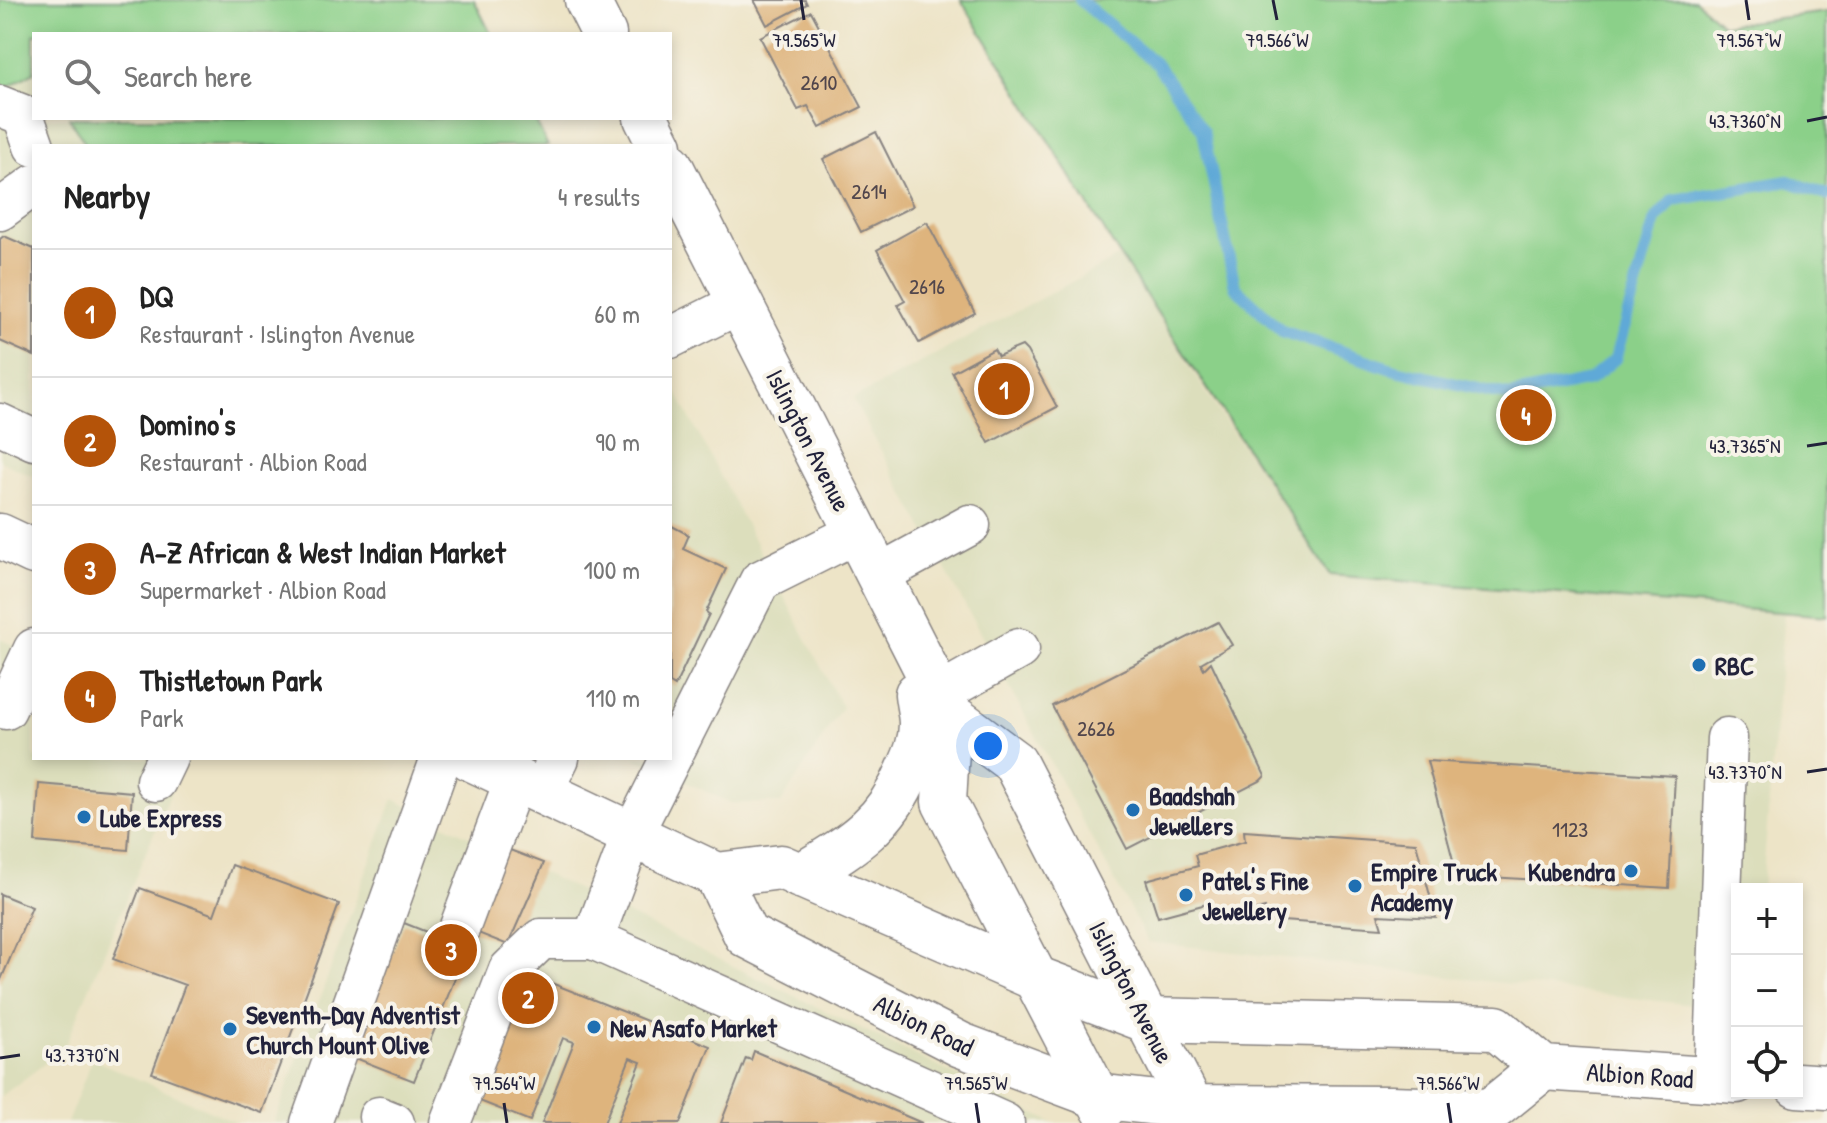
<!DOCTYPE html>
<html lang="en">
<head>
<meta charset="utf-8">
<style>
	body { margin:0; font-family:"Patrick Hand",sans-serif; background:#f2f2f2; color:#222 }
	.controls { position:absolute; right:24px; bottom:24px; display:grid; overflow:hidden; border-radius:0px; box-shadow:0 4px 12px #0003 }
	.controls button { width:72px; height:72px; display:grid; place-items:center; padding:0; border:0; border-bottom:2px solid #e0e0e0; background:#fff; color:#222; font:40px sans-serif }
	.you { position:absolute; left:988px; top:746px; width:28px; height:28px; margin:-20px; border:6px solid #fff; border-radius:50%; background:#1a73e8; box-shadow:0 0 0 12px #1a73e833 }
	.badge { display:grid; place-items:center; width:52px; height:52px; border-radius:50%; background:#b45309; color:#fff; font-size:26px; font-weight:700 }
	.pin { position:absolute; translate:-50% -50%; border:4px solid #fff; box-shadow:0 2px 8px #0006 }
	.list { margin:0; padding:0; list-style:none }
	h2 { display:flex; justify-content:space-between; align-items:center; height:104px; margin:0; padding:0 32px; font-size:34px }
	h2 small { font-size:26px; font-weight:400; color:#767676 }
	.list li { display:grid; grid-template-columns:52px 1fr auto; gap:24px; align-items:center; box-sizing:border-box; height:128px; padding:0 32px; border-top:2px solid #e0e0e0 }
	.list b { display:block; font-size:30px; white-space:nowrap }
	.list p { margin:0; font-size:26px; white-space:nowrap; color:#767676 }
	.list em { font-size:26px; font-style:normal; color:#767676 }
	.icon { flex:none; width:44px; height:44px; fill:none; stroke:currentColor; stroke-width:2; stroke-linecap:round; stroke-linejoin:round }
	.map { position:relative; flex:none; width:1827px; height:1123px; overflow:hidden }
	.search { position:absolute; background:#fff; box-shadow:0 4px 12px #0003; left:32px; top:32px; width:640px; height:88px; display:flex; align-items:center; gap:20px; box-sizing:border-box; padding:0 28px; border-radius:0px; color:#767676; font-size:30px }
	.panel { position:absolute; background:#fff; box-shadow:0 4px 12px #0003; left:32px; top:144px; width:640px; height:616px; border-radius:0px }
	.map>svg:first-child { display:block }
	.built { fill:#dcdebc }
	.green { fill:#8bd089; stroke:#567962; stroke-width:2 }
	.lines { fill:none; stroke-linecap:round; stroke-linejoin:round }
	.stream { stroke:#5fa9d7; stroke-width:12 }
	.building { fill:#deb47d }
	.minor-casing { stroke:#888381; stroke-width:43 }
	.major-casing { stroke:#888381; stroke-width:47 }
	.minor { stroke:#fff; stroke-width:40 }
	.major { stroke:#fff; stroke-width:44 }
	.ticks { fill:none; stroke:#22223b; stroke-width:3 }
	.poi-dot { fill:#1f6fb2; stroke:#f7f3e8; stroke-width:3 }
	.labels { text-anchor:middle; dominant-baseline:central; stroke-width:8; stroke-linejoin:round; paint-order:stroke }
	.number-label { font-size:22px; fill:#51464c }
	.street-label { font-size:26px; fill:#22223b; stroke:#f7f3e8 }
	.poi-label { font-size:26px; font-weight:bold; fill:#22223b; stroke:#f7f3e8; text-anchor:start }
	.ticks-label { font-size:20px; text-anchor:middle; fill:#22223b; stroke:#f7f3e8; stroke-width:8; stroke-linejoin:round; paint-order:stroke }
</style>
</head>
<body>
<div class="map">
<svg width="1827" height="1123" viewBox="0 0 1827 1123">
	<rect width="100%" height="100%" fill="#f7f3e8"/>
	<filter id="ink" filterUnits="userSpaceOnUse"><feTurbulence type="fractalNoise" baseFrequency=".0125" numOctaves="2"/><feDisplacementMap in="SourceGraphic" scale="16" xChannelSelector="R" yChannelSelector="G"/><feConvolveMatrix kernelMatrix="1 2 1 2 8 2 1 2 1" color-interpolation-filters="sRGB"/></filter>
	<filter id="wash" filterUnits="userSpaceOnUse"><feTurbulence type="fractalNoise" baseFrequency=".006" numOctaves="4" result="noise"/><feDisplacementMap in="SourceGraphic" scale="32" xChannelSelector="R" yChannelSelector="G"/><feGaussianBlur stdDeviation="1.8" result="paint"/><feColorMatrix in="noise" values="0 0 0 0 0 0 0 0 0 0 0 0 0 0 0 0 0 1.4 0 .05"/><feComposite in="paint" operator="in"/></filter>
	<g filter="url(#wash)">
		<rect width="100%" height="100%" fill="#ede4c7"/>
		<g class="built">
			<path d="M34 72V118H69L87 146H34V477L0 461V89Z"/>
			<path d="M1120 256 1210 399 1330 575 1784 612 1762 889H1737V1010L1148 942 853 399Z"/>
			<path d="M670 380 842 707 781 803H731L635 758H670Z"/>
			<path d="M0 639 34 655V758H185L64 1049 0 1097Z"/>
			<path d="M393 799 1053 1123H274Z"/>
			<path d="M92 1059 238 1123H67Z"/>
		</g>
		<g class="green">
			<path d="M0 0H474L491 34H34V72L2 90 0 89Z"/>
			<path d="M961 0H1695L1723 25 1827 12V616L1330 575 1120 256Z"/>
			<path d="M69 118H534L548 146H87Z"/>
		</g>
		<g class="lines">
			<path class="stream" d="M1080 0 1157 65 1203 131 1235 287 1282 331 1392 369 1509 396 1590 380 1615 359 1655 220 1673 200 1788 181 1827 195"/>
		</g>
		<g id="blocks">
			<g class="building">
				<path d="M754 0H805L807 4 767 25Z"/>
				<path d="M811 11 862 107 820 128 808 106 798 110 760 37Z"/>
				<path d="M876 132 913 206 861 232 823 159Z"/>
				<path d="M927 222 975 313 919 343 898 305 905 301 877 250Z"/>
				<path d="M4 236 34 249V356L0 341V239Z"/>
				<path d="M1022 346 1027 351 1057 407 989 443 952 372 994 349 998 356Z"/>
				<path d="M670 525 689 535 683 549 726 569 706 612 709 614 675 686 670 683Z"/>
				<path d="M1218 622 1232 645 1201 663 1204 669 1211 662 1265 776 1260 781 1127 849 1052 706Z"/>
				<path d="M1427 761 1675 776 1669 888 1457 875Z"/>
				<path d="M39 784 132 792 128 850 35 842Z"/>
				<path d="M1244 831 1416 843 1436 918 1378 915 1382 928 1268 920 1265 908 1214 921 1210 903 1158 917 1146 880 1198 866 1195 855 1245 841Z"/>
				<path d="M502 847 544 863 508 945 468 929Z"/>
				<path d="M232 865 339 904 262 1113 152 1073 185 985 113 959 140 888 214 915Z"/>
				<path d="M0 894 32 907 0 982Z"/>
				<path d="M404 923 467 948 414 1081 350 1056Z"/>
				<path d="M521 971 710 1046 680 1123H617L641 1062 630 1058 604 1123H542L574 1042 563 1038 530 1121 472 1098Z"/>
				<path d="M754 1051 922 1123H721L746 1058 751 1060Z"/>
			</g>
		</g>
	</g>
	<g filter="url(#ink)">
		<use href="#blocks" fill-opacity="0" stroke="#888381" stroke-width="2"/>
		<g class="lines">
			<defs>
				<g id="minor">
					<path d="M0 106 23 115 34 146"/>
					<path d="M0 210 34 185"/>
					<path d="M670 338 740 303"/>
					<path d="M0 424 34 440"/>
					<path d="M856 533 760 581 632 835 593 939 1004 1123"/>
					<path d="M878 575 970 525"/>
					<path d="M939 694 1019 649"/>
					<path d="M6 709 34 649"/>
					<path d="M156 781 167 758"/>
					<path d="M542 792 559 758"/>
					<path d="M458 932 515 779"/>
					<path d="M1714 1080 1727 738"/>
					<path d="M379 1117 394 1123"/>
					<path d="M311 1123 441 758"/>
					<path d="M450 1123 509 970 541 939H593"/>
				</g>
				<g id="major">
					<path d="M587 0 604 34"/>
					<path d="M646 118 660 146"/>
					<path d="M670 165 949 714 1015 763 1200 1123"/>
					<path d="M0 536 34 552"/>
					<path d="M949 714 944 802 1103 1108"/>
					<path d="M470 758 717 875 781 867 1033 977 1146 1020 1496 1028 1543 1068 1737 1081"/>
					<path d="M717 875 746 935 961 1045 1097 1096 1191 1107 1390 1108 1490 1111 1543 1068"/>
					<path d="M800 876C849 846 885 827 908 771 915 756 921 742 921 724 921 714 918 704 917 694"/>
					<path d="M1797 1085 1827 1087"/>
				</g>
			</defs>
			<use href="#minor" class="minor-casing"/>
			<use href="#major" class="major-casing"/>
			<use href="#minor" class="minor"/>
			<use href="#major" class="major"/>
		</g>
	</g>
	<path class="ticks" d="M801 0 804 20M1273 0 1277 20M1746 0 1749 20M1807 121 1827 117M1807 446 1827 443M1807 772 1827 769M0 1058 20 1055M504 1103 507 1123M976 1103 979 1123M1448 1103 1451 1123"/>
	<g class="poi-dot">
		<circle cx="1699" cy="665" r="8"/>
		<circle cx="1133" cy="810" r="8"/>
		<circle cx="84" cy="817" r="8"/>
		<circle cx="1631" cy="871" r="8"/>
		<circle cx="1355" cy="886" r="8"/>
		<circle cx="1186" cy="895" r="8"/>
		<circle cx="594" cy="1027" r="8"/>
		<circle cx="230" cy="1029" r="8"/>
	</g>
	<g class="labels">
		<g class="number-label">
			<text x="819" y="82">2610</text>
			<text x="869" y="191">2614</text>
			<text x="927" y="286">2616</text>
			<text x="1096" y="728">2626</text>
			<text x="1570" y="829">1123</text>
		</g>
		<g class="street-label">
			<text transform="translate(809 440) rotate(63)">Islington Avenue</text>
			<text transform="translate(1132 992) rotate(63)">Islington Avenue</text>
			<text transform="translate(924 1025) rotate(26)">Albion Road</text>
			<text transform="translate(1640 1075) rotate(4)">Albion Road</text>
		</g>
		<g class="poi-label">
			<text x="1715" y="665">RBC</text>
			<text x="1149" y="795">Baadshah<tspan x="1149" dy="30">Jewellers</tspan></text>
			<text x="100" y="817">Lube Express</text>
			<text x="1371" y="871">Empire Truck<tspan x="1371" dy="30">Academy</tspan></text>
			<text x="1615" y="871" text-anchor="end">Kubendra</text>
			<text x="1202" y="880">Patel's Fine<tspan x="1202" dy="30">Jewellery</tspan></text>
			<text x="246" y="1014">Seventh-Day Adventist<tspan x="246" dy="30">Church Mount Olive</tspan></text>
			<text x="610" y="1027">New Asafo Market</text>
		</g>
	</g>
	<g class="ticks-label">
		<text x="804" y="47">79.565°W</text>
		<text x="1277" y="47">79.566°W</text>
		<text x="1749" y="47">79.567°W</text>
		<text x="1745" y="128">43.7360°N</text>
		<text x="1745" y="453">43.7365°N</text>
		<text x="1745" y="779">43.7370°N</text>
		<text x="82" y="1062">43.7370°N</text>
		<text x="504" y="1090">79.564°W</text>
		<text x="976" y="1090">79.565°W</text>
		<text x="1448" y="1090">79.566°W</text>
	</g>
</svg>
<div class="controls">
<button>+</button>
<button>−</button>
<button><svg class="icon" aria-label="locate" viewBox="0 0 24 24"><circle cx="12" cy="12" r="6"/><path d="M12 2v4M12 18v4M2 12h4M18 12h4"/></svg></button>
</div>
<div class="you"></div>
<div class="pin badge" style="left:1004px;top:389px">1</div>
<div class="pin badge" style="left:528px;top:998px">2</div>
<div class="pin badge" style="left:451px;top:950px">3</div>
<div class="pin badge" style="left:1526px;top:415px">4</div>
<div class="search"><svg class="icon" aria-label="search" viewBox="0 0 24 24"><circle cx="10" cy="10" r="6"/><path d="M15 15l6 6"/></svg>Search here</div>
<section class="panel">
<h2>Nearby<small>4 results</small></h2>
<ul class="list">
<li><span class="badge">1</span><div><b>DQ</b><p>Restaurant · Islington Avenue</p></div><em>60 m</em></li>
<li><span class="badge">2</span><div><b>Domino's</b><p>Restaurant · Albion Road</p></div><em>90 m</em></li>
<li><span class="badge">3</span><div><b>A-Z African &amp; West Indian Market</b><p>Supermarket · Albion Road</p></div><em>100 m</em></li>
<li><span class="badge">4</span><div><b>Thistletown Park</b><p>Park</p></div><em>110 m</em></li>
</ul>
</section>
</div>
</body>
</html>
